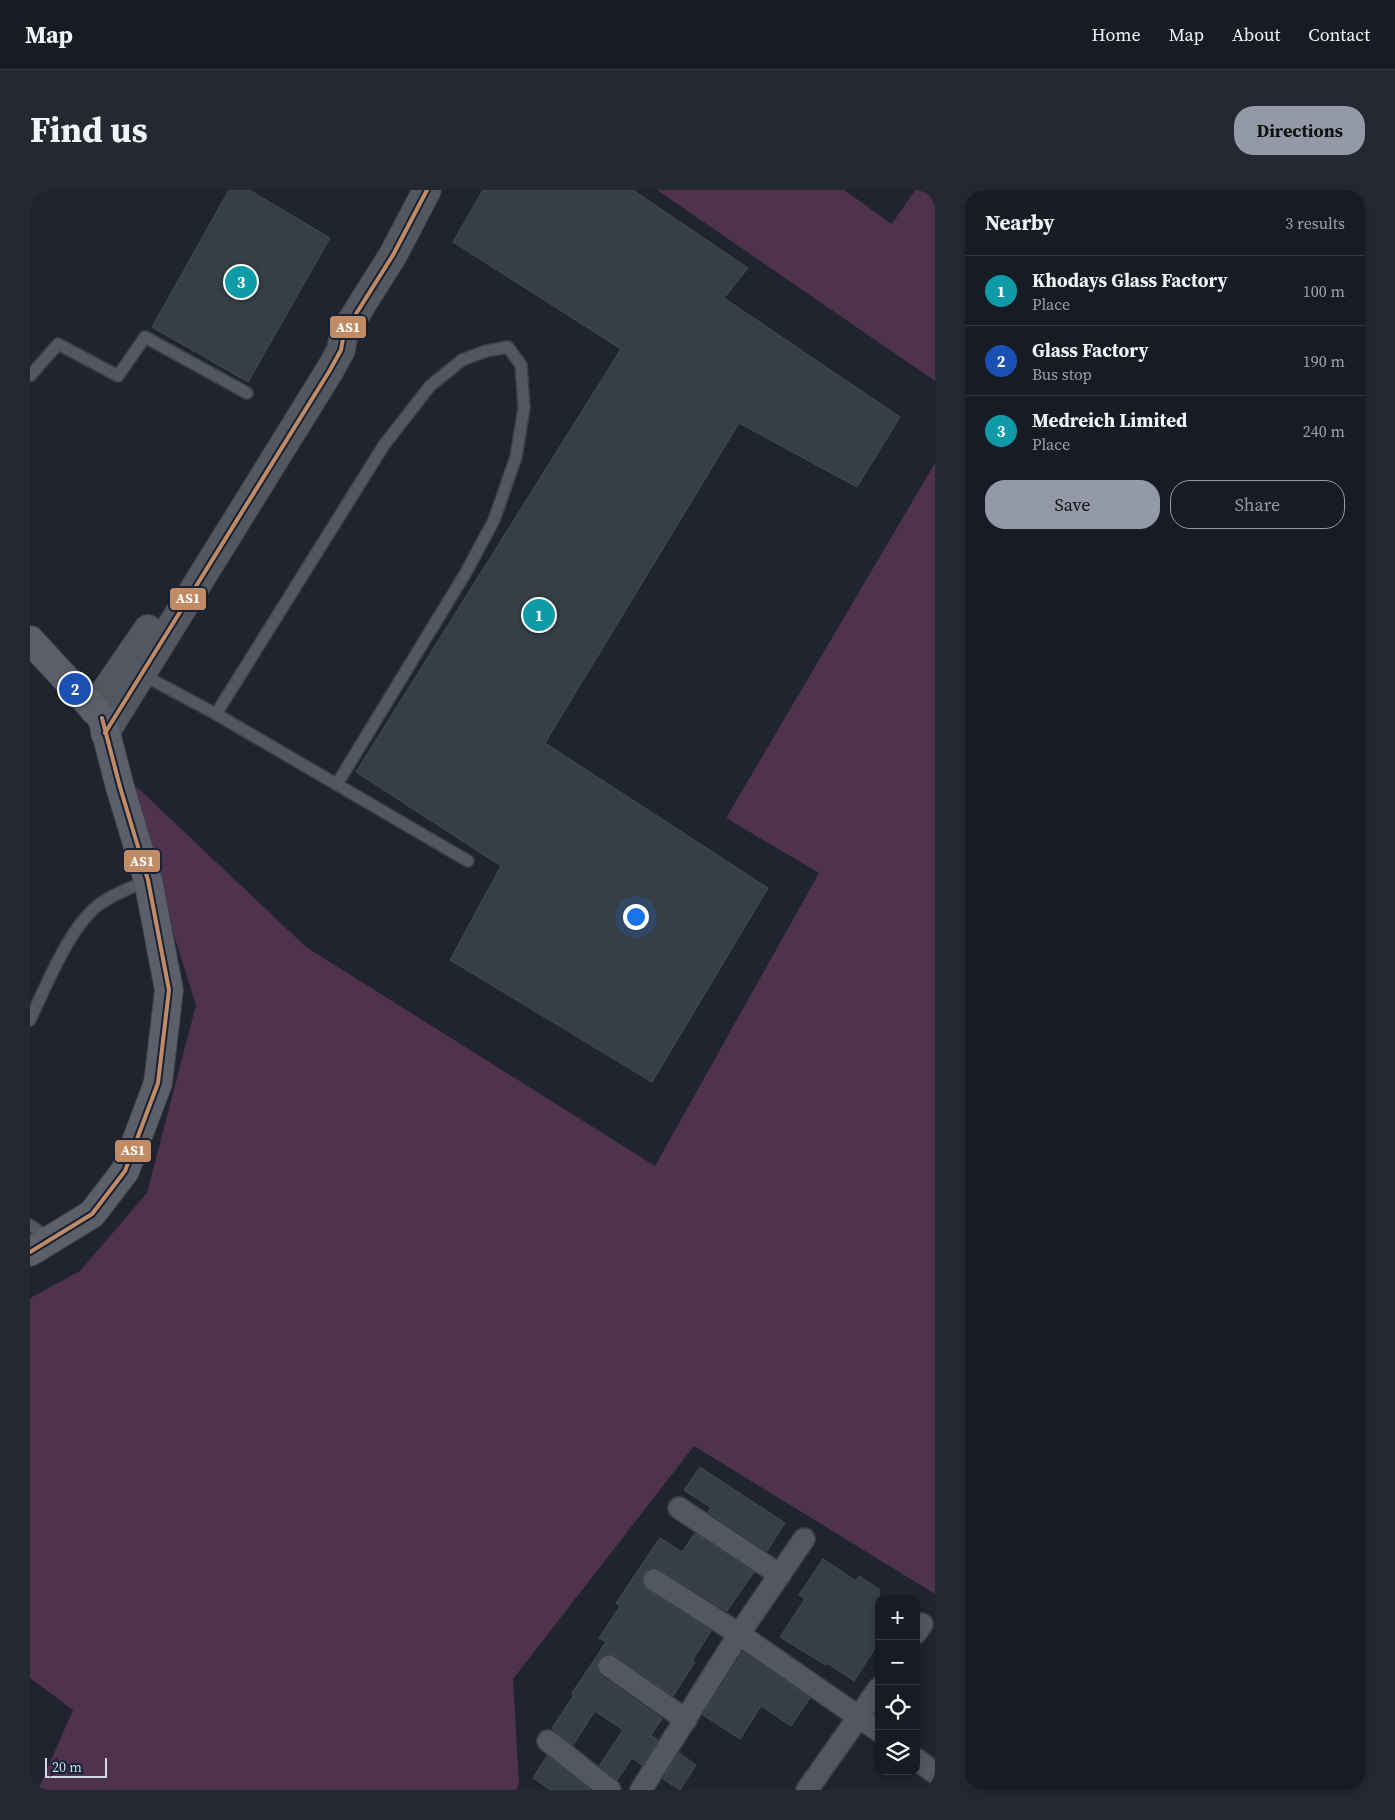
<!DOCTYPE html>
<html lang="en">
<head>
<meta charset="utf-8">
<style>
	body { margin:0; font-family:"Source Serif 4",serif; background:#242830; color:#f1f3f6 }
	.controls { position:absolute; right:15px; bottom:15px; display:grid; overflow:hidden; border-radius:10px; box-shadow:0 2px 8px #0003 }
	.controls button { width:45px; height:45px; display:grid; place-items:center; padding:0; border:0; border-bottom:1px solid #363941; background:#171b23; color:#f1f3f6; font:25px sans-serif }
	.scale { position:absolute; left:15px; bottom:12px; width:62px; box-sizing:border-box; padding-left:5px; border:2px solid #d1d8e6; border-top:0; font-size:14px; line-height:18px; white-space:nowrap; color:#d1d8e6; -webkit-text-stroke:4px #182236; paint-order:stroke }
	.you { position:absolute; left:605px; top:726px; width:18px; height:18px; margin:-12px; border:4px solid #fff; border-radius:50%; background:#1a73e8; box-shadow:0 0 0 8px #1a73e833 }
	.badge { display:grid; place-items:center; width:32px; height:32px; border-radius:50%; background:#9399a6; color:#fff; font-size:16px; font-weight:700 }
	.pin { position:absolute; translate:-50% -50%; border:2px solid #fff; box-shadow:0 1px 5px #0006 }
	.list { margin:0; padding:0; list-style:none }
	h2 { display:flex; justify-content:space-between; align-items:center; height:65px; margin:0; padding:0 20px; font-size:21px }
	h2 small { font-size:16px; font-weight:400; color:#9ea1a6 }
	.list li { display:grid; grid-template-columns:32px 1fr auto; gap:15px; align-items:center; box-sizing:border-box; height:70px; padding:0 20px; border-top:1px solid #363941 }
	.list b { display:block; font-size:19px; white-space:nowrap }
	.list p { margin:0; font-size:16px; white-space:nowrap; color:#9ea1a6 }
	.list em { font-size:16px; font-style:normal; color:#9ea1a6 }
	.actions { display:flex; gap:10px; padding:15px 20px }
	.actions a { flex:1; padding:11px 0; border:1px solid #9399a6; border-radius:20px; text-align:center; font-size:18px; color:#9399a6 }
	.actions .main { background:#9399a6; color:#111 }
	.icon { flex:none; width:28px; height:28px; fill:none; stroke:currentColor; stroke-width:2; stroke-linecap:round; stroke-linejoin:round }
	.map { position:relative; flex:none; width:905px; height:1600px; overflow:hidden; border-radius:20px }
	header { display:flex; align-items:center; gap:30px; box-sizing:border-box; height:70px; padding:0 25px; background:#171b23; border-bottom:1px solid #363941 }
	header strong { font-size:24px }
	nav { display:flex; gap:28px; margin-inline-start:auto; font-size:18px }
	.intro { display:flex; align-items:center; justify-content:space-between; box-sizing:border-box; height:120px; padding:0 30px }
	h1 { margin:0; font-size:35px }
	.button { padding:12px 22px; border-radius:20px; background:#9399a6; color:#111; font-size:18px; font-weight:700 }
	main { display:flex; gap:30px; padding:0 30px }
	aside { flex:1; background:#171b23; border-radius:20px; box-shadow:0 2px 8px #0003 }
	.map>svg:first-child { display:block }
	.green { fill:#4f324d }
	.building { fill:#363e46; stroke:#464c55 }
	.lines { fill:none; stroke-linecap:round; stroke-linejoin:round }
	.service-casing { stroke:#3b3e48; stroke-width:14 }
	.minor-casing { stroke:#3b3e48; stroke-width:24 }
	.tertiary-casing { stroke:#3b3e48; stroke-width:30 }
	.secondary-casing { stroke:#3b3e48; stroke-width:30 }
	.service { stroke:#535860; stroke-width:11 }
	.minor { stroke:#535860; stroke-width:21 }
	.tertiary { stroke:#535860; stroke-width:28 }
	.secondary { stroke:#5c5f6a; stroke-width:28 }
	.bus-1-casing { stroke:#182236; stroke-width:8 }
	.bus-1 { stroke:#c18c65; stroke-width:4 }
	.line-badge { stroke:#182236; stroke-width:2 }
	.badge-label { font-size:14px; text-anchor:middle; font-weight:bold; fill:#fff }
</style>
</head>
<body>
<header>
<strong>Map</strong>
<nav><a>Home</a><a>Map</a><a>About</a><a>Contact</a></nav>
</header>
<div class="intro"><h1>Find us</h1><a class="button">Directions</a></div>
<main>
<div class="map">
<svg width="905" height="1600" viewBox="0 0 905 1600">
	<rect width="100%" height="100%" fill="#1f242f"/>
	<g class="green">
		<path d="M627 0H814L862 34 885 0H905V191Z"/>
		<path d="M905 273V1404L664 1256 483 1489 489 1593 486 1600H8L43 1520 0 1488V1108L50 1081 117 1003 166 815 93 584 276 757 625 976 789 683 696 628Z"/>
	</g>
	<g class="building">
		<path d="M199 0H219L300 48 218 192 122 137Z"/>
		<path d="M453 0H603L718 78 694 108 870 227 827 297 709 233 515 553 738 698 622 892 420 770 471 676 326 582 591 159 423 52Z"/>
		<path d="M670 1277 755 1333 737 1361 678 1322 681 1318 654 1300Z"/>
		<path d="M665 1343 724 1382 697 1421 630 1379 624 1378 618 1379 614 1383 612 1390 613 1396 617 1400 681 1441 662 1471 665 1472 643 1506 586 1466 581 1464 574 1465 569 1469 567 1474 568 1481 571 1486 632 1529 621 1545 628 1550 612 1575 602 1568 587 1590 569 1576 593 1540 565 1521 543 1555 522 1538 544 1505 542 1503 576 1452 569 1448 590 1416 586 1413 630 1348 652 1362Z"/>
		<path d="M793 1369 826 1391 829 1386 849 1399V1452L824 1491 797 1473 796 1475 750 1447 775 1409 769 1405Z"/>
		<path d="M713 1462 780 1508 761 1536 731 1516 710 1549 673 1525Z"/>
		<path d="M649 1563 666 1575 650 1600 633 1589Z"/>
		<path d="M517 1566 560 1600H521L503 1588Z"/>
	</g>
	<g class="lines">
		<defs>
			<g id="service">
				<path d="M0 186 28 154 88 186 115 147 217 203"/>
				<path d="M111 484 186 524 438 671"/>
				<path d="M186 524 354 255 400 196 432 170 456 161 478 157 491 175 494 218 486 267 464 330 435 384 307 594"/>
				<path d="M0 830C15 798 39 739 66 717 80 705 101 698 118 690"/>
				<path d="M0 1035 21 1050"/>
			</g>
			<g id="minor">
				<path d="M649 1318 750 1385"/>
				<path d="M624 1390 709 1444 849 1541"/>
				<path d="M886 1443 892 1434"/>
				<path d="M579 1476 656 1530"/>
				<path d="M518 1551 580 1600"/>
				<path d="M886 1569 905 1583"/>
				<path d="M611 1600 709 1444 774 1349"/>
				<path d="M777 1600 849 1498"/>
			</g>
			<g id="tertiary">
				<path d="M63 519 118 439"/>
				<path d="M75 543 300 180 311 160 314 143 363 65 397 0"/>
			</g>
			<path id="secondary" d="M0 450 72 528 90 597 118 690 139 800 128 893 95 981 62 1024 0 1062"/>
		</defs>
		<use href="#service" class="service-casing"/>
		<use href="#minor" class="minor-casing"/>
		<use href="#tertiary" class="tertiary-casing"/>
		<use href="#secondary" class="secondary-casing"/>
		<use href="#service" class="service"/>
		<use href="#minor" class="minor"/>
		<use href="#tertiary" class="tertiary"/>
		<use href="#secondary" class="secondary"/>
		<defs>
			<g id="bus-1">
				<path d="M75 543 300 180 311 160 314 143 363 65 397 0"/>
				<path d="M0 1062 62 1024 95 981 128 893 139 800 118 690 90 597 72 528"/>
			</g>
		</defs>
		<use href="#bus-1" class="bus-1-casing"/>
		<use href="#bus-1" class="bus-1"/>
	</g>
	<g class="line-badge">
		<rect x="299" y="125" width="38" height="24" rx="5" fill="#c18c65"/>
		<rect x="139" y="397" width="38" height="24" rx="5" fill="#c18c65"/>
		<rect x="93" y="659" width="38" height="24" rx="5" fill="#c18c65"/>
		<rect x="84" y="949" width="38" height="24" rx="5" fill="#c18c65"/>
	</g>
	<g class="badge-label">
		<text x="318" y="142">AS1</text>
		<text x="158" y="413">AS1</text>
		<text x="112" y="676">AS1</text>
		<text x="103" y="965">AS1</text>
	</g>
</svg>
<div class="controls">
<button>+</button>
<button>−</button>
<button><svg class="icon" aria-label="locate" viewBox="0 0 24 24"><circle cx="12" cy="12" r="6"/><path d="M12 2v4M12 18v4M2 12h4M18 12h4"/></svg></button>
<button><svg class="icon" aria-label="layers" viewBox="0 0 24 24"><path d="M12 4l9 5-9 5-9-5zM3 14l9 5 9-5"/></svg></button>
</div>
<div class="scale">20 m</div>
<div class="you"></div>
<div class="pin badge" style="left:509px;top:425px;background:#0f9aa8">1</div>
<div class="pin badge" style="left:45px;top:499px;background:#1a4fb4">2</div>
<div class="pin badge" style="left:211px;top:92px;background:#0f9aa8">3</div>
</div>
<aside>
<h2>Nearby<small>3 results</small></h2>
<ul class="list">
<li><span class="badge" style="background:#0f9aa8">1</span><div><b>Khodays Glass Factory</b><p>Place</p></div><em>100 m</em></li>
<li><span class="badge" style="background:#1a4fb4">2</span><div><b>Glass Factory</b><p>Bus stop</p></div><em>190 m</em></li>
<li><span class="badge" style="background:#0f9aa8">3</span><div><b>Medreich Limited</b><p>Place</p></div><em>240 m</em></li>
</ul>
<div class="actions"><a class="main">Save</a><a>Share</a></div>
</aside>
</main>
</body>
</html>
